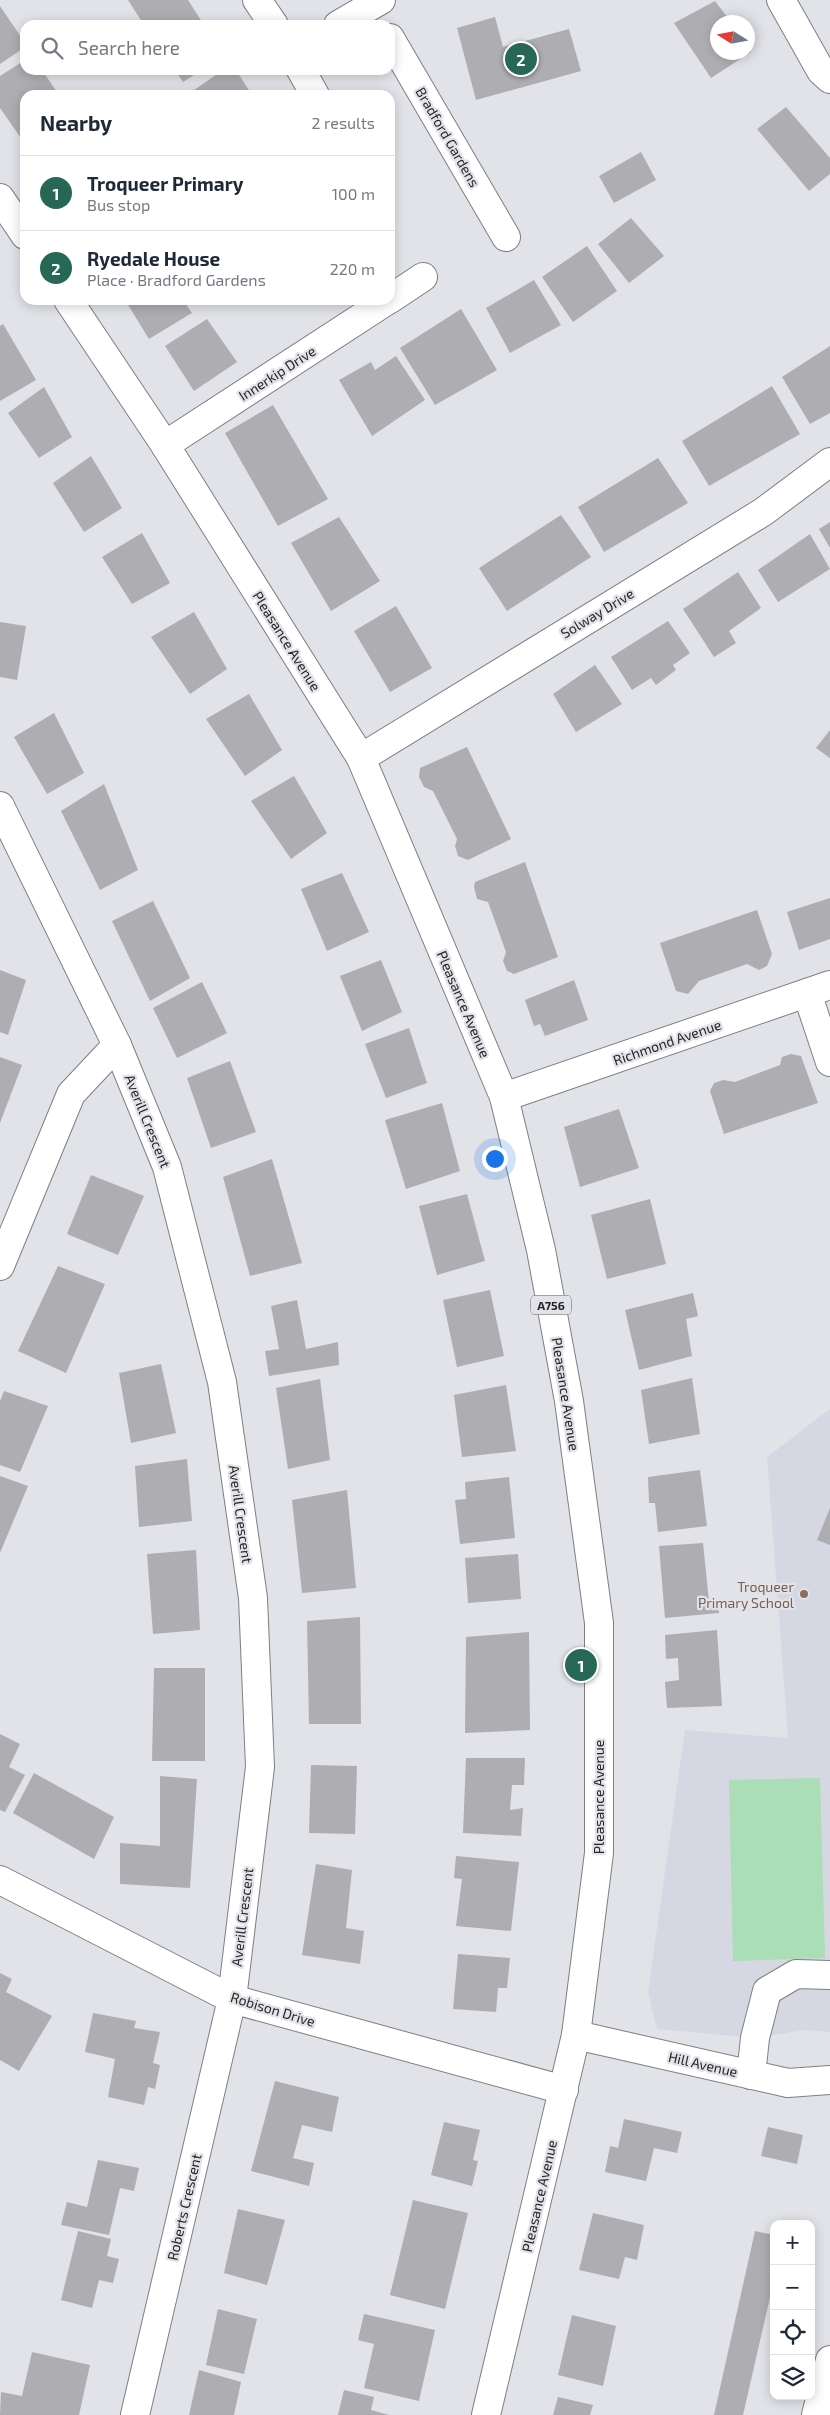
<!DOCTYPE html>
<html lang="en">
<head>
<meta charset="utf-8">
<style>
	body { margin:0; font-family:"Exo 2",sans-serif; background:#f6f6f7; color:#1f2937 }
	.controls { position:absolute; right:15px; bottom:15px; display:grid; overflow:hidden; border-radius:10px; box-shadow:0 2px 12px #0003 }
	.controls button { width:45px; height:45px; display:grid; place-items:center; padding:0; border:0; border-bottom:1px solid #e0e1e3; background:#fff; color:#1f2937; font:25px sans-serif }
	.compass { position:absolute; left:710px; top:15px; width:45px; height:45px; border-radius:50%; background:#fff; box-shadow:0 2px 12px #0003; rotate:281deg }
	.you { position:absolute; left:494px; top:1158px; width:18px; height:18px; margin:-12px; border:4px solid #fff; border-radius:50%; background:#1a73e8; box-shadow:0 0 0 8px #1a73e833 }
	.badge { display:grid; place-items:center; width:32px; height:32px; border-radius:50%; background:#266756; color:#fff; font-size:16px; font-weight:700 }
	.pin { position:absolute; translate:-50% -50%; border:2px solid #fff; box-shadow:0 1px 5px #0006 }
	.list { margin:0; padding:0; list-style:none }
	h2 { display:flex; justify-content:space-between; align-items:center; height:65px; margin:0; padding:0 20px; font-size:21px }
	h2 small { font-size:16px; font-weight:400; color:#747a83 }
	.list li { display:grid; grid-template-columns:32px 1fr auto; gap:15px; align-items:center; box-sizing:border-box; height:75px; padding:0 20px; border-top:1px solid #e0e1e3 }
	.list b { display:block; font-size:19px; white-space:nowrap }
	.list p { margin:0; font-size:16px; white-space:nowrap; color:#747a83 }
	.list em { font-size:16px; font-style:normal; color:#747a83 }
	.icon { flex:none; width:28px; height:28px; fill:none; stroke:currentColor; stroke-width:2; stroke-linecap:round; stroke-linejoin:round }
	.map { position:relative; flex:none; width:830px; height:2415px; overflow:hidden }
	.search { position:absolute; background:#fff; box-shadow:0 2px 12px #0003; left:20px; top:20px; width:375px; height:55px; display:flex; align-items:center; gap:12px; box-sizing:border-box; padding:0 18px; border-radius:15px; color:#747a83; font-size:19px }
	.panel { position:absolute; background:#fff; box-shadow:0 2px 12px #0003; left:20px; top:90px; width:375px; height:215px; border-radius:15px }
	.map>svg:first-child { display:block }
	.built { fill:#d5d7e3 }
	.grass { fill:#abddb6 }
	.building { fill:#adadb2 }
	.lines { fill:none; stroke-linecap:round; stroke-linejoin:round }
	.minor-casing { stroke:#7e7f83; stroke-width:30 }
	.major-casing { stroke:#7e7f83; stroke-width:30 }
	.minor { stroke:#fff; stroke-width:28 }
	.major { stroke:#fff; stroke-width:28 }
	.education-dot { fill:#8d6e63; stroke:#e2e3e8; stroke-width:2 }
	.labels { text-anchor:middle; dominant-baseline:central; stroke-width:4.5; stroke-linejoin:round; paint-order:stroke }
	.shield { fill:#e2e3e8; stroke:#5e5f62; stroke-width:1 }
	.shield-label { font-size:12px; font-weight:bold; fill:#262628 }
	.street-label { font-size:14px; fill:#262628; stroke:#e2e3e8 }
	.education-label { font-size:14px; fill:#785e54; stroke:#e2e3e8; text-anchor:end }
</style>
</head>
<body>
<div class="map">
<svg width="830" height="2415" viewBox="0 0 830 2415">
	<rect width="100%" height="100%" fill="#e2e3e8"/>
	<path class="built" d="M830 1409V2032L805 2030 755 2038 657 2029 648 1992 685 1730 788 1738 767 1457Z"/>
	<path class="grass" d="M820 1778 825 1958 733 1961 729 1780Z"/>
	<g class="building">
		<path d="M128 0H188L204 25H144Z"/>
		<path d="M715 1 731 22H718V52H748V46L751 52 711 78 674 23Z"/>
		<path d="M0 6 25 43V47L0 64Z"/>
		<path d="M495 17 503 47 569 29 581 71 476 100 457 28Z"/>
		<path d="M25 60V70H42L59 95H25V140L23 141 0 108V76Z"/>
		<path d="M175 70H202L183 82Z"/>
		<path d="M223 70H236L252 95H187Z"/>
		<path d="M786 107 830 158V174L809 191 757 129Z"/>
		<path d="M641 152 656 180 614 203 599 176Z"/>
		<path d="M631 218 664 256 629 283 598 244Z"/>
		<path d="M587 246 617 291 573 322 542 277Z"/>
		<path d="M534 280 561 325 510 353 486 308Z"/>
		<path d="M125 300H183L192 313 149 339Z"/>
		<path d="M461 309 497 370 435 405 400 348Z"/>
		<path d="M207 319 237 362 194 391 165 346Z"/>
		<path d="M3 324 36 380 0 401V326Z"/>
		<path d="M830 346V413L810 424 782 377Z"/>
		<path d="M396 356 425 400 372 436 339 380 371 362 375 370Z"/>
		<path d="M772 386 800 434 709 486 682 441Z"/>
		<path d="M44 387 72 437 39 458 8 413Z"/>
		<path d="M273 405 328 499 278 526 225 433Z"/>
		<path d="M91 456 122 508 84 532 53 483Z"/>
		<path d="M658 458 688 503 604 552 578 507Z"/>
		<path d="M561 515 591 557 507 611 479 568Z"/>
		<path d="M339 517 380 581 331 611 291 543Z"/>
		<path d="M830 522V548L819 529Z"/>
		<path d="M142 533 170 583 132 604 102 557Z"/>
		<path d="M810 534 830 569 778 602 758 570Z"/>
		<path d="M738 572 761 608 729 631 736 643 714 657 683 609Z"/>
		<path d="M396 606 432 668 390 692 354 631Z"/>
		<path d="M194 612 227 669 190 694 151 637Z"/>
		<path d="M668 621 690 653 673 665 676 670 656 685 651 678 632 690 611 657Z"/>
		<path d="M0 622 26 626 17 680 0 677Z"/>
		<path d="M595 665 622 704 576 732 553 694Z"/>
		<path d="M249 694 282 750 245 776 206 719Z"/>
		<path d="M54 713 84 773 47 794 14 737Z"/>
		<path d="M830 730V758L816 748Z"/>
		<path d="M467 747 511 839 468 860 458 856 455 846 457 839 433 791 424 787 419 777 420 768Z"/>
		<path d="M294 776 327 833 291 859 251 801Z"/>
		<path d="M104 784 138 870 100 890 61 811Z"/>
		<path d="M525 862 558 957 514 974 507 971 503 961 506 952 488 902 477 899 474 887 475 882Z"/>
		<path d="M342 873 369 932 327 951 301 889Z"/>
		<path d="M830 898V939L799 950 787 912Z"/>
		<path d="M153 901 190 978 150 1001 112 921Z"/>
		<path d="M757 910 772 954 767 966 759 970 747 964 699 981 688 994 676 991 660 943Z"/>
		<path d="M381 960 402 1012 362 1031 340 976Z"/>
		<path d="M0 970 26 980 8 1035 0 1032Z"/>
		<path d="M574 980 588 1020 545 1036 540 1024 534 1026 525 1000Z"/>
		<path d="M202 982 227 1033 177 1058 153 1008Z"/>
		<path d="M409 1028 427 1083 386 1098 365 1044Z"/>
		<path d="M791 1054 801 1056 818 1103 724 1134 710 1091 714 1083 723 1080 735 1082 780 1065 782 1057Z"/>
		<path d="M0 1057 22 1065 0 1123Z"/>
		<path d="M230 1061 256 1132 211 1148 187 1078Z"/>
		<path d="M442 1103 460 1171 406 1189 385 1120Z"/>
		<path d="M619 1109 639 1168 580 1187 564 1127Z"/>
		<path d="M272 1159 302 1263 250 1276 223 1177Z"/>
		<path d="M91 1175 144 1196 118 1255 67 1234Z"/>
		<path d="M467 1194 485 1261 437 1275 419 1206Z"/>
		<path d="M650 1199 666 1264 607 1279 591 1215Z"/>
		<path d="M58 1266 105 1284 66 1373 18 1351Z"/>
		<path d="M490 1290 504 1356 457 1367 443 1300Z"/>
		<path d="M693 1293 698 1316 686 1319 692 1356 639 1370 625 1310Z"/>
		<path d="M297 1300 306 1349 338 1342 339 1365 269 1376 265 1351 279 1349 271 1306Z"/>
		<path d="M161 1364 176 1433 131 1443 119 1373Z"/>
		<path d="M692 1378 700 1434 649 1444 641 1390Z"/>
		<path d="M320 1379 330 1460 288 1469 276 1388Z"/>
		<path d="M506 1385 516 1451 462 1457 454 1395Z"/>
		<path d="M4 1391 48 1406 20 1472 0 1465V1401Z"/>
		<path d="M187 1459 192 1521 139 1527 135 1466Z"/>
		<path d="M700 1470 707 1526 658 1532 655 1503H649L648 1477Z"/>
		<path d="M0 1476 28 1486 0 1553Z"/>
		<path d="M509 1477 515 1538 460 1544 455 1500 466 1499 465 1482Z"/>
		<path d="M347 1490 356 1588 302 1593 292 1500Z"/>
		<path d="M830 1508V1545L817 1540Z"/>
		<path d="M703 1543 709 1602H718L719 1613 665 1618 659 1546Z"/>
		<path d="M196 1550 200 1630 153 1634 147 1554Z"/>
		<path d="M518 1554 521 1599 468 1603 465 1558Z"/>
		<path d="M360 1617 361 1724H309L307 1621Z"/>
		<path d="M717 1630 722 1706 667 1708 665 1682 679 1680 678 1658 666 1659 665 1635Z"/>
		<path d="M529 1632 530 1730 465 1733 466 1637Z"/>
		<path d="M154 1668H205V1761H152Z"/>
		<path d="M0 1734 20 1744 9 1767 25 1775 5 1812 0 1810Z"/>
		<path d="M466 1758H525L524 1785H512L510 1810 523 1808 521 1836 463 1833Z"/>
		<path d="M311 1765 357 1766 355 1834 309 1833Z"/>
		<path d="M34 1773 114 1817 94 1859 13 1813Z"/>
		<path d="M160 1776 197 1779 190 1888 120 1884V1843L160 1846Z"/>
		<path d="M456 1856 519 1862 511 1931 456 1926 462 1879 454 1878Z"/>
		<path d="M316 1864 352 1870 346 1928 364 1931 360 1964 302 1955Z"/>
		<path d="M458 1954 510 1958 507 1988H498L496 2012 453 2009Z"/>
		<path d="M0 1973 12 1979 6 1992 52 2016 19 2071 0 2060Z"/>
		<path d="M93 2013 136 2021 134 2028 160 2032 153 2063 160 2065 155 2089 148 2087 144 2105 108 2097 115 2059 85 2052Z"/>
		<path d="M275 2081 339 2097 332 2132 302 2125 293 2158 314 2163 309 2186 251 2171Z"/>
		<path d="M624 2119 682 2132 677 2153 654 2148 646 2181 605 2172 610 2146 618 2148Z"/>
		<path d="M444 2122 480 2130 473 2160 478 2161 472 2186 431 2175Z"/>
		<path d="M768 2127 803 2135 797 2164 761 2156Z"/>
		<path d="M98 2160 139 2168 134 2191 120 2188 109 2235 61 2225 67 2202 87 2207Z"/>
		<path d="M413 2200 468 2213 445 2309 390 2295Z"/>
		<path d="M238 2209 285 2220 267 2285 224 2273Z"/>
		<path d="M593 2213 644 2225 637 2260 625 2257 619 2279 579 2270Z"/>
		<path d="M78 2231 111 2239 107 2256 119 2259 113 2283 99 2280 92 2308 61 2300Z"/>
		<path d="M755 2231 774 2235V2280L743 2415H714Z"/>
		<path d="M218 2309 257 2319 244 2374 206 2365Z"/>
		<path d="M364 2314 435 2330 419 2401 364 2388 374 2344 358 2340Z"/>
		<path d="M572 2315 616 2326 603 2386 558 2375Z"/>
		<path d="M32 2352 90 2365 79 2415H0L1 2392 22 2396Z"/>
		<path d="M199 2370 241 2382 234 2415H189Z"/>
		<path d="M344 2390 374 2397 371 2410 389 2415H338Z"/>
		<path d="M558 2397 593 2405 590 2415H553Z"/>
	</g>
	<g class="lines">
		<defs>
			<g id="minor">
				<path d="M257 0 274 25"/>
				<path d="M781 0 821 71 830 79"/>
				<path d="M338 25 381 0"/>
				<path d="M390 38 506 237"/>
				<path d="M301 70 315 95"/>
				<path d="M390 299 423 277"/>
				<path d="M165 445 388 300"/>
				<path d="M361 758 763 512 830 462"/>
				<path d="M0 806 117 1045 167 1167 222 1382 253 1598 260 1767 232 1999 135 2415"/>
				<path d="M807 993 830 1062"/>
				<path d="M504 1097 830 985"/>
				<path d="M0 1266 71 1094 117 1045"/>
				<path d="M0 1880 232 1999 564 2090"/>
				<path d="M576 2035 788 2083 830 2080"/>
				<path d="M751 2075 755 2038 767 1991 796 1974 830 1975"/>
				<path d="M816 2415 830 2360"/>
			</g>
			<g id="major">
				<path d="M0 198 25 235"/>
				<path d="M68 300 165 445 361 758 504 1097 541 1250 569 1401 599 1623V1853L576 2035 486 2415"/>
			</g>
		</defs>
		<use href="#minor" class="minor-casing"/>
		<use href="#major" class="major-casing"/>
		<use href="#minor" class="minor"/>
		<use href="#major" class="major"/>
	</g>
	<circle class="education-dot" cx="804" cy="1594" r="5"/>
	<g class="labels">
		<rect class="shield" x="531" y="1295.5" width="40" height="19" rx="4"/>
		<g class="shield-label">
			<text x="551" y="1305">A756</text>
		</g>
		<g class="street-label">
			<text transform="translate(448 137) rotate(60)">Bradford Gardens</text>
			<text transform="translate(277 373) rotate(-33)">Innerkip Drive</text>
			<text transform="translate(597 613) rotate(-31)">Solway Drive</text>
			<text transform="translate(287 641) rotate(58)">Pleasance Avenue</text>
			<text transform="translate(464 1004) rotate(67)">Pleasance Avenue</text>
			<text transform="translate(667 1042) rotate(-19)">Richmond Avenue</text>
			<text transform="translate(148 1121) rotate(68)">Averill Crescent</text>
			<text transform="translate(566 1394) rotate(81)">Pleasance Avenue</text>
			<text transform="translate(241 1514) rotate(82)">Averill Crescent</text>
			<text transform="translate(598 1797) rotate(-90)">Pleasance Avenue</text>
			<text transform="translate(242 1917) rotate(-83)">Averill Crescent</text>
			<text transform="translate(273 2009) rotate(17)">Robison Drive</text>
			<text transform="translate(703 2064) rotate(13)">Hill Avenue</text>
			<text transform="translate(539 2196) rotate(-77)">Pleasance Avenue</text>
			<text transform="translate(184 2207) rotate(-77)">Roberts Crescent</text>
		</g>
		<g class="education-label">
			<text x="794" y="1586">Troqueer<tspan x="794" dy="16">Primary School</tspan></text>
		</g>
	</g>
</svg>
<div class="controls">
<button>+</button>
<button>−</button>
<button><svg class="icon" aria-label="locate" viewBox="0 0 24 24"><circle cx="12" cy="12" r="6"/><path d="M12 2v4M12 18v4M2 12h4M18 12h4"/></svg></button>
<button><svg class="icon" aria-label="layers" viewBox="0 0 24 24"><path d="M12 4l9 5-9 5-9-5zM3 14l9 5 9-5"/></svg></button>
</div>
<svg class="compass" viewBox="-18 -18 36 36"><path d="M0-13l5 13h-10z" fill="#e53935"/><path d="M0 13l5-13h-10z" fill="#747a83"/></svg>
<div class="you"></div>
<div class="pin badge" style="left:581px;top:1665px">1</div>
<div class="pin badge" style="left:521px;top:59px">2</div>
<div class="search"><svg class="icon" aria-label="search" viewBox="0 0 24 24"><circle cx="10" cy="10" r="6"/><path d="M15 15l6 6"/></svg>Search here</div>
<section class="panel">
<h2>Nearby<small>2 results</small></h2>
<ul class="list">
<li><span class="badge">1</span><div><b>Troqueer Primary</b><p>Bus stop</p></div><em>100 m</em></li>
<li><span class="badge">2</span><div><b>Ryedale House</b><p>Place · Bradford Gardens</p></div><em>220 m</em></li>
</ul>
</section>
</div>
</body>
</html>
